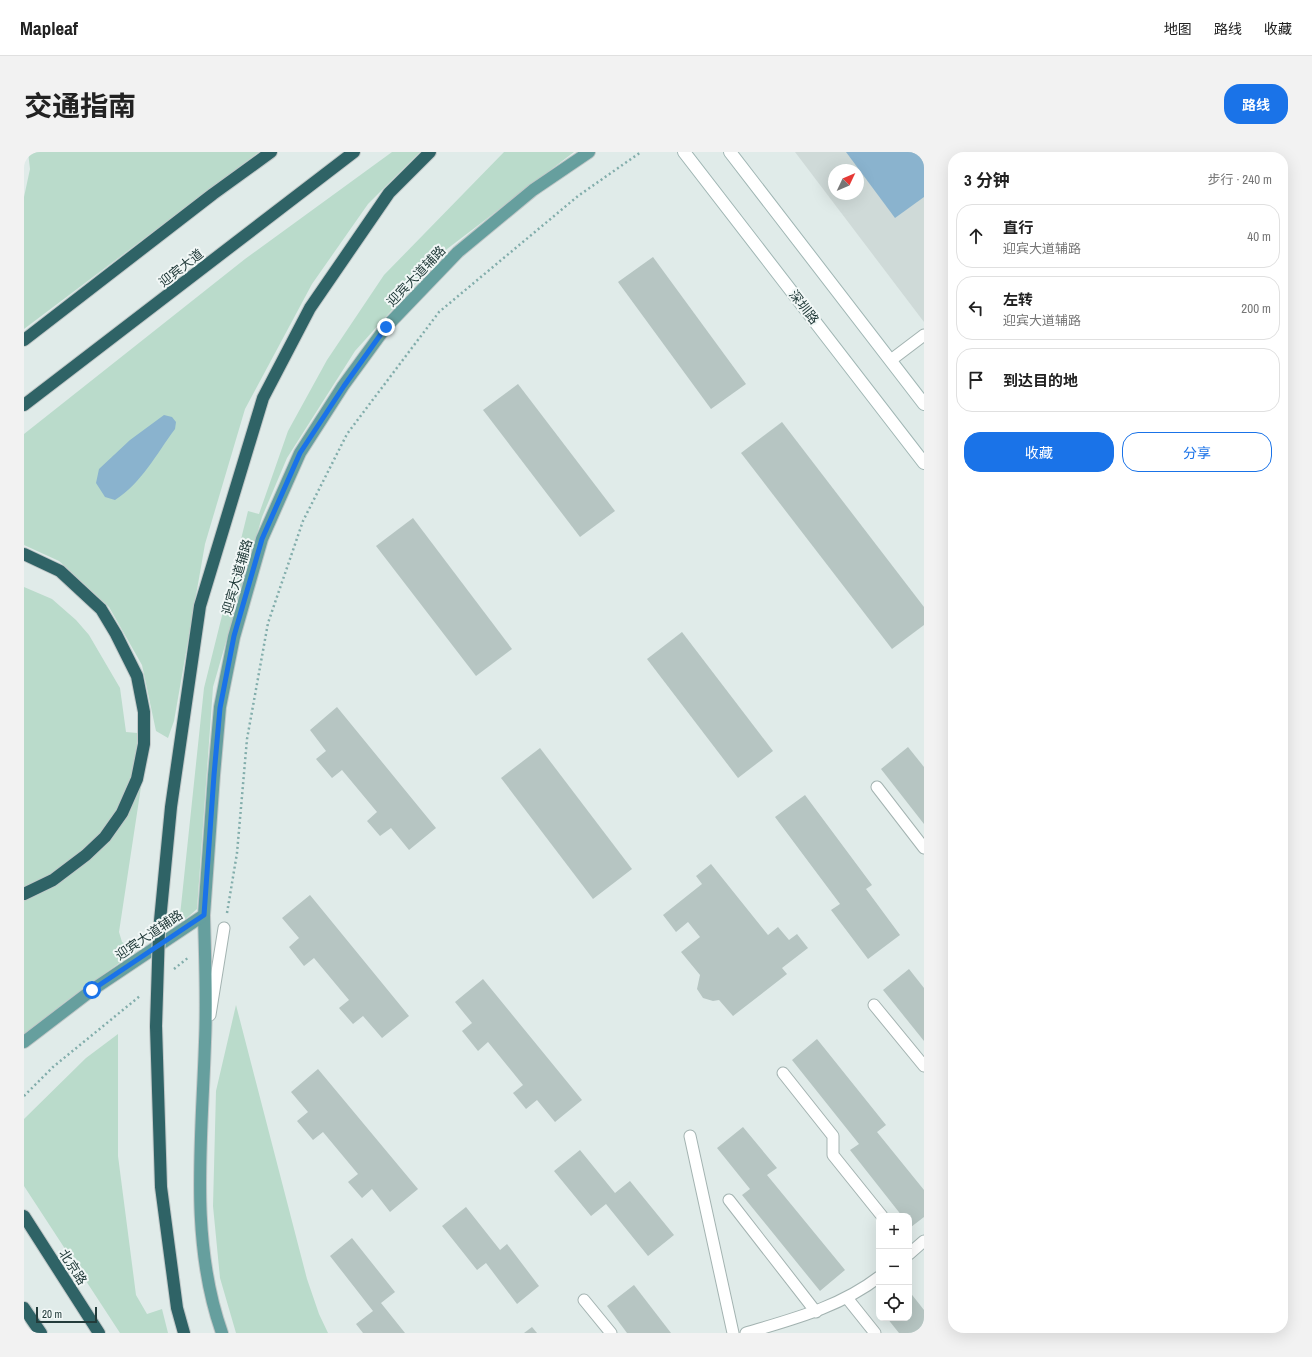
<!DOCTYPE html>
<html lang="zh">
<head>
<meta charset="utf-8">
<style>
	body { margin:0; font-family:"Archivo Narrow","Noto Sans SC",sans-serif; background:#f2f2f2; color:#222 }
	.controls { position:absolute; right:12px; bottom:12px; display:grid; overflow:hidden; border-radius:8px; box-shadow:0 4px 16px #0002 }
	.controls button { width:36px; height:36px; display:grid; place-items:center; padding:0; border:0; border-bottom:1px solid #e0e0e0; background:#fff; color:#222; font:20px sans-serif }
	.compass { position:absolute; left:804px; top:12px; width:36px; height:36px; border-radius:50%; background:#fff; box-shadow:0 4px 16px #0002; rotate:46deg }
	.scale { position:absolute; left:12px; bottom:10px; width:61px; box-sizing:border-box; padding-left:4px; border:2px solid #223b3a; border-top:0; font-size:11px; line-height:14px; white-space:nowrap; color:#223b3a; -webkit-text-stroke:3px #f1f7f6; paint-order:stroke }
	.stop { position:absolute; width:12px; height:12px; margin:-9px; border:3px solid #1a73e8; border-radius:50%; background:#fff }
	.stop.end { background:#1a73e8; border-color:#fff; box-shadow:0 1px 4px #0008 }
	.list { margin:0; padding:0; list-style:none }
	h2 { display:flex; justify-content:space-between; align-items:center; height:52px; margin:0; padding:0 16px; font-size:17px }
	h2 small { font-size:13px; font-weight:400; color:#767676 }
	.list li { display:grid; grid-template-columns:26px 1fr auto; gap:12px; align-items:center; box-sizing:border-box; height:64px; margin:0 8px 8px; padding:0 8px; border:1px solid #e0e0e0; border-radius:16px }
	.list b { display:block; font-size:15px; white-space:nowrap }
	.list p { margin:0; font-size:13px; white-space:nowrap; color:#767676 }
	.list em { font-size:13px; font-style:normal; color:#767676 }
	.actions { display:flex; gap:8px; padding:12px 16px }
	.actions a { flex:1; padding:9px 0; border:1px solid #1a73e8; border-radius:16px; text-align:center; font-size:14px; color:#1a73e8 }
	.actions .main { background:#1a73e8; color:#fff }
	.icon { flex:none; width:22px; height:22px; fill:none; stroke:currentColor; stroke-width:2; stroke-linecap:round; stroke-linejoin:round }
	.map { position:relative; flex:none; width:900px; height:1181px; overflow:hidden; border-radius:16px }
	header { display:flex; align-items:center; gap:24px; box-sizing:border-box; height:56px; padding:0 20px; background:#fff; border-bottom:1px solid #e0e0e0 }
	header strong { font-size:19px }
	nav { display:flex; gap:22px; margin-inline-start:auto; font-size:14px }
	.intro { display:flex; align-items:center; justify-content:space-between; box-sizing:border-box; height:96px; padding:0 24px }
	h1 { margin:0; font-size:28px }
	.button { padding:10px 18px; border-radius:16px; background:#1a73e8; color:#fff; font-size:14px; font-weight:700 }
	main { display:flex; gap:24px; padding:0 24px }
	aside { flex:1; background:#fff; border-radius:16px; box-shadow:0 4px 16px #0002 }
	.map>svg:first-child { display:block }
	.built { fill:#cfdad8; fill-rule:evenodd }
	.green { fill:#badbcb }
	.water { fill:#8ab3ce }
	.building { fill:#b6c5c2 }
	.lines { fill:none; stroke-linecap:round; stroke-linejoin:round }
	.lane-casing { stroke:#a3b3b1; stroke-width:13 }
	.secondary-casing { stroke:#a0b6b4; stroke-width:14 }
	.primary-casing { stroke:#c1c8c8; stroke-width:14 }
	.highway-casing { stroke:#c1c8c8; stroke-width:14 }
	.path { stroke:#82adab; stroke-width:2.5; stroke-dasharray:2 3; stroke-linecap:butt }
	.lane { stroke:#fff; stroke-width:11 }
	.secondary { stroke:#fff; stroke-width:12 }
	.primary { stroke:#669f9e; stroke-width:12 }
	.highway { stroke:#2f6366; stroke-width:12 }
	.highway-bridge-casing { stroke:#c1c8c8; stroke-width:14; stroke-linecap:butt }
	.highway-bridge { stroke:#2f6366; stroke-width:12 }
	.route { stroke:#1a73e8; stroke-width:5 }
	.labels { text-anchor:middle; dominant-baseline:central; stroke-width:4; stroke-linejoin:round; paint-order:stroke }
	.street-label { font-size:13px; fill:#223b3a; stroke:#f1f7f6 }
</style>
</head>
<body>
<header>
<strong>Mapleaf</strong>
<nav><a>地图</a><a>路线</a><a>收藏</a></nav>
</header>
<div class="intro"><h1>交通指南</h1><a class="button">路线</a></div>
<main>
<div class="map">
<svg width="900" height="1181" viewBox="0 0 900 1181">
	<rect width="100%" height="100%" fill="#e0ebe9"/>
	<path class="built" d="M771 0H900V170ZM810 18H834V42H810Z"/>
	<g class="green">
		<path d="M4 0H235L0 177V45L6 17Z"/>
		<path d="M368 0H396L344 52 288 132 221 257 181 392 150 569 144 586 132 579 118 513 85 455 35 409 0 393V282L221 107Z"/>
		<path d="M480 0H550L423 97 331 199 263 306 238 365 189 535 173 757 155 773 180 536 224 359 235 362 264 279 303 208 360 123Z"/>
		<path d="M0 435 28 447 52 468 65 483 96 536 102 580 125 582 95 780 98 790 112 799 41 850 0 884Z"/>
		<path d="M212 853 283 1127 295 1162 304 1181H212L196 1126 189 1054 192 939Z"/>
		<path d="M94 882V1004L112 1143 123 1162 138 1157 144 1181H96L0 1034V967L62 906Z"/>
	</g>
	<g class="water">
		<path d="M822 0H900V45L871 66Z"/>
		<path d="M140 263 148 265 152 270 151 277C133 301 117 332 91 348L81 345 72 331 75 317 106 288Z"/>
	</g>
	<g class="building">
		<path d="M629 105 722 232 687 257 594 130Z"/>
		<path d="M494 232 591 359 556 385 459 258Z"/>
		<path d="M758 270 900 455V473L868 497 717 301Z"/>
		<path d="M389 366 488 497 452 524 352 394Z"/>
		<path d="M658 480 749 599 714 626 623 507Z"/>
		<path d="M313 555 412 676 385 698 367 676 356 684 343 669 353 660 318 618 308 626 292 607 302 599 286 578Z"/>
		<path d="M884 595 900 615V672L857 617Z"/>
		<path d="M516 596 608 717 569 747 477 626Z"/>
		<path d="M781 643 848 733 842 737 876 783 844 807 807 758 816 752 751 665Z"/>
		<path d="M687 712 744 783 754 775 765 788 773 782 784 796 758 816 763 822 709 864 695 848 689 849 679 846 673 837 676 823 657 800 676 785 664 770 652 780 639 763 678 732 672 724Z"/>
		<path d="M286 743 385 864 358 886 339 864 329 872 315 856 325 848 290 806 280 814 265 795 275 786 258 766Z"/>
		<path d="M885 817 900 836V889L859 838Z"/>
		<path d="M459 827 558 948 531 970 513 948 502 957 489 941 499 933 464 890 454 899 438 879 448 871 431 850Z"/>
		<path d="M793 887 862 973 853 980 900 1038V1065L887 1075 885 1072V1064H878L826 998 835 992 768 908Z"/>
		<path d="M294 917 394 1037 366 1060 348 1037 338 1046 324 1030 334 1022 299 980 289 988 273 969 284 960 267 940Z"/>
		<path d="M719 975 753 1016 743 1023 821 1118 796 1139 718 1043 726 1037 693 996Z"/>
		<path d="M556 998 591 1041 606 1029 650 1083 624 1104 582 1052 567 1064 530 1019Z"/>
		<path d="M442 1055 476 1098 483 1092 515 1134 493 1152 462 1111 453 1118 418 1074Z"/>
		<path d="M328 1086 371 1140 357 1151 381 1181H339L332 1172 349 1159 306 1104Z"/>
		<path d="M610 1133 647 1181H603L583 1154Z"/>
		<path d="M885 1139 900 1158V1181H875L863 1166H885Z"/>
		<path d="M508 1175 513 1181H500Z"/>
	</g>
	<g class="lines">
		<defs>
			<g id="lane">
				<path d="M867 208 900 183"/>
				<path d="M853 635 900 696"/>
				<path d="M850 853 900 914"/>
				<path d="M186 863 200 776"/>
				<path d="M759 921 809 984V1003L858 1064"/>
				<path d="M666 984 709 1181"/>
				<path d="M705 1048 792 1160"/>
				<path d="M885 1102 900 1089"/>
				<path d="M823 1146 851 1181"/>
				<path d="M560 1148 587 1181"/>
				<path d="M722 1181C769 1167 816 1155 855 1125"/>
			</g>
			<g id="secondary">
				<path d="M660 0 900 311"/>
				<path d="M706 0 900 252"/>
			</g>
			<g id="primary">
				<path d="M180 763C181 806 183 848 181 890 178 987 165 1088 198 1181"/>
				<path d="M0 890 68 838 180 763 190 623 196 555 210 485 238 387 276 301 319 234 362 175 434 100 509 38 565 0"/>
			</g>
			<g id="highway">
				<path d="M0 188 189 42 247 0"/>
				<path d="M0 253 330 0"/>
				<path d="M0 402 36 419 77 457 92 482 113 524 120 560V592L113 627 98 661 81 685 62 703 29 728 0 742"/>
				<path d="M135 779 147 655 176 454 239 246 286 156 365 41 406 0"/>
				<path d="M132 874 137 1035 153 1156 160 1181"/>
				<path d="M0 1064 75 1181"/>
				<path d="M0 1156 17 1181"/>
			</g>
		</defs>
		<use href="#lane" class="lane-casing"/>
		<use href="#secondary" class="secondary-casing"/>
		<use href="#primary" class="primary-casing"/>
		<use href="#highway" class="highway-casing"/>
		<g class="path">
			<path d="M203 761 213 701 223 587 244 471 279 369 323 282 415 160 554 44 617 0"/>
			<path d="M150 817 165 805"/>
			<path d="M0 944 29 915 116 844"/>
		</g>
		<use href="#lane" class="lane"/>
		<use href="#secondary" class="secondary"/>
		<use href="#primary" class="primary"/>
		<use href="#highway" class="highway"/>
		<defs>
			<path id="highway-bridge" d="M132 874 135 779"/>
		</defs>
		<use href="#highway-bridge" class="highway-bridge-casing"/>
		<use href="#highway-bridge" class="highway-bridge"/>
	</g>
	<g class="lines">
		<path class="route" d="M68 838 180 763 190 623 196 556 210 484 238 387 276 301 320 234 362 175"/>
	</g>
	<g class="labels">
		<g class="street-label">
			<text transform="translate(157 116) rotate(-38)">迎宾大道</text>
			<text transform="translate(392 124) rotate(-46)">迎宾大道辅路</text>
			<text transform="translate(780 155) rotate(52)">深圳路</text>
			<text transform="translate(213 425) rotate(-74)">迎宾大道辅路</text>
			<text transform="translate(125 783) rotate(-34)">迎宾大道辅路</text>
			<text transform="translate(49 1115) rotate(57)">北京路</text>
		</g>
	</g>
</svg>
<div class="controls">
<button>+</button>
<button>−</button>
<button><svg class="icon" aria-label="locate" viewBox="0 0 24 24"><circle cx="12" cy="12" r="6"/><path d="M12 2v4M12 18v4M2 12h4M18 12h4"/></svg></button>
</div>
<svg class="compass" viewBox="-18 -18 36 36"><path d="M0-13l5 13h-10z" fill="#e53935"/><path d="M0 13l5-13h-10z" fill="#767676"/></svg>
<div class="scale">20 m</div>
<div class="stop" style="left:68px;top:838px"></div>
<div class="stop end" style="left:362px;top:175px"></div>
</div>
<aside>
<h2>3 分钟<small>步行 · 240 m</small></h2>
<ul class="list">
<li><svg class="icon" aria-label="ahead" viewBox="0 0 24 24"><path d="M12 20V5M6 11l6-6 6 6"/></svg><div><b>直行</b><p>迎宾大道辅路</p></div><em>40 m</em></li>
<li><svg class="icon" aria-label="left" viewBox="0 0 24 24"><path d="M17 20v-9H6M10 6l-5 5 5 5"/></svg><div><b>左转</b><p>迎宾大道辅路</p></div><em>200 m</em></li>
<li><svg class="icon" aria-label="arrive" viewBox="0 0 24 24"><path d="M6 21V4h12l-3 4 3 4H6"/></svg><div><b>到达目的地</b></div></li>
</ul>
<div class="actions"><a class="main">收藏</a><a>分享</a></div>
</aside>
</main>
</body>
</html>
